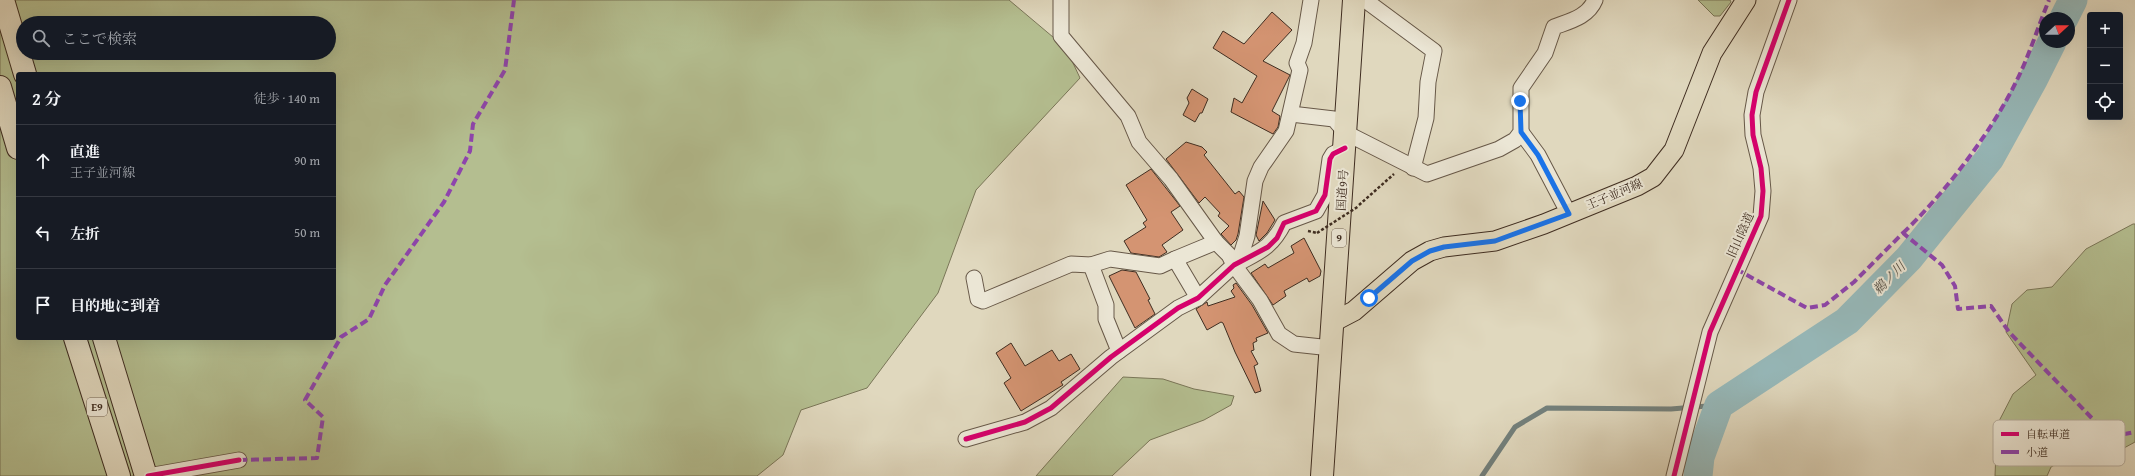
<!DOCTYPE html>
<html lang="ja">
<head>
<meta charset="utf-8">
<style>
	body { margin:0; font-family:"Gentium Book Plus","Noto Serif JP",serif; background:#242831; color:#f1f3f6 }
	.controls { position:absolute; right:12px; top:12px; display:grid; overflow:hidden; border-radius:4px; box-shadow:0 4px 16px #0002 }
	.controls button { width:36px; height:36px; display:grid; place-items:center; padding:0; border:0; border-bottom:1px solid #363941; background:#171b24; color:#f1f3f6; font:20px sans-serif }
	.compass { position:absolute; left:2039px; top:12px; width:36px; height:36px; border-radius:50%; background:#171b24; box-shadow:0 4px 16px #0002; rotate:69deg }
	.stop { position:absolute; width:12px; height:12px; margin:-9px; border:3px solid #1a73e8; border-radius:50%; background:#fff }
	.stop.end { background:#1a73e8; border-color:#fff; box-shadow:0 1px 4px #0008 }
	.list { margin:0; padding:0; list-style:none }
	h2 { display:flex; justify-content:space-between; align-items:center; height:52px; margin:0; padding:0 16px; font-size:17px }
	h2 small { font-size:13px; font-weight:400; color:#9ea1a6 }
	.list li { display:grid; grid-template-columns:26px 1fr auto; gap:12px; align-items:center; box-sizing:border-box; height:72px; padding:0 16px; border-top:1px solid #363941 }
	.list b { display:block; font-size:15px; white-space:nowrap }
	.list p { margin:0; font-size:13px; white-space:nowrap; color:#9ea1a6 }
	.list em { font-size:13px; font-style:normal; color:#9ea1a6 }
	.icon { flex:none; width:22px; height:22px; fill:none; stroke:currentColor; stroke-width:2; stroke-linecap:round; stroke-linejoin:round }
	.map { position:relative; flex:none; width:2135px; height:476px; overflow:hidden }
	.search { position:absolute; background:#171b24; box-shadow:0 4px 16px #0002; left:16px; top:16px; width:320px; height:44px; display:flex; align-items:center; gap:10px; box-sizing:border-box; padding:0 14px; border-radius:22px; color:#9ea1a6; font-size:15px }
	.panel { position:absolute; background:#171b24; box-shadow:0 4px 16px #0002; left:16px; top:72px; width:320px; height:268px; border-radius:4px }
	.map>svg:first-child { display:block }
	.green { fill:#b4be90; stroke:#7a7658; fill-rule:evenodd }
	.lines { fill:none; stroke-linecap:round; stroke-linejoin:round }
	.stream { stroke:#73807c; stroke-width:5 }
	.river { stroke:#96b8b9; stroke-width:29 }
	.building { fill:#d49472; stroke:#3f2d21 }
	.minor-casing { stroke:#675848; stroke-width:17 }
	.major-casing { stroke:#3f2d21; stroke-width:21 }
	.highway-casing { stroke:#3f2d21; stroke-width:24 }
	.path { stroke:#3f2d21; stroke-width:2.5; stroke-dasharray:3 2; stroke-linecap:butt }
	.minor { stroke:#ebe6d5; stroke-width:15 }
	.major { stroke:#e0d8be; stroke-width:19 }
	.highway { stroke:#e0d8be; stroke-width:22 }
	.path-bridge { stroke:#3f2d21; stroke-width:2.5; stroke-dasharray:3 2; stroke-linecap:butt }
	.quiet { stroke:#8e44ad; stroke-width:4; stroke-dasharray:8 4; stroke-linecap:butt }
	.cycleway-casing { stroke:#ebe6d5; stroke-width:8 }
	.cycleway { stroke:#d6006c; stroke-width:5 }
	.route { stroke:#1a73e8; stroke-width:5 }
	.labels { text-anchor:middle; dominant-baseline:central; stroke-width:4; stroke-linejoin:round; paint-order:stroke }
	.shield { fill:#ebe6d5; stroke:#736457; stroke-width:1 }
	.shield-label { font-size:11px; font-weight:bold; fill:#3f2d21 }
	.street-label { font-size:12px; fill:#3f2d21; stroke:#ebe6d5 }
	.water-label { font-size:13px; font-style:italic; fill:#50493f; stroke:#ebe6d5 }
	.key { fill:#ebe6d5; stroke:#b7ae9f; stroke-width:1 }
	.key-label { font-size:11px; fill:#3f2d21 }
</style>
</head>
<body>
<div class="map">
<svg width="2135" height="476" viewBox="0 0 2135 476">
	<rect width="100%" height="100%" fill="#e0d8be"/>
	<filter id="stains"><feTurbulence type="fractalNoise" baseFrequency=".005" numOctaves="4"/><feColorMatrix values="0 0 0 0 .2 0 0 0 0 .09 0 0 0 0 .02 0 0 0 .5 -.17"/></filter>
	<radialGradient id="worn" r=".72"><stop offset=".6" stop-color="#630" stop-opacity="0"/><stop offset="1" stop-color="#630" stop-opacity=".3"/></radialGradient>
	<g class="green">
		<path d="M0 0H1009L1066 48 1080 78 976 190 938 293 867 388 801 410 783 455 757 476H0ZM23 23H329V53H23ZM18 74H334V338H18Z"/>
		<path d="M1698 0H1730L1731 2 1720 16H1714Z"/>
		<path d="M2133 224H2135V442L2124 448H2085L2051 467 2047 476H1995L1997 425 2013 394 2036 375 2006 332 2012 304 2027 290 2052 287 2086 249Z"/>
		<path d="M1123 377 1163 379 1194 389 1234 396 1231 405 1204 420 1150 440 1112 476H1036Z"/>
	</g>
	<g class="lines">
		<path class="stream" d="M1482 476 1515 427 1547 408 1671 409 1719 405"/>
		<g class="river">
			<path d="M2064 18 2073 0"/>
			<path d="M1698 476 1700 457 1719 405 1847 321 1909 258 1990 158 2033 80 2052 42"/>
		</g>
	</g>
	<g class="building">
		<path d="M1272 12 1292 30 1263 61 1290 75 1272 111 1280 116 1278 127 1273 134 1231 112 1234 98 1242 103 1257 76 1213 48 1223 31 1244 44Z"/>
		<path d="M1192 89 1208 99 1202 113H1200L1195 122 1183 115 1189 103 1187 98Z"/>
		<path d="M1186 142 1202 147 1207 152 1204 155 1235 194 1239 191 1244 197 1238 234 1236 240 1231 245 1221 234 1229 226 1218 216 1220 213 1205 197 1199 203 1166 159Z"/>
		<path d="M1151 169 1180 206 1171 212 1183 230 1162 245 1167 252 1159 257 1131 253 1124 241 1146 227 1143 223 1147 220 1126 185Z"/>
		<path d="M1263 201 1275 220 1267 233 1259 241 1256 235Z"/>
		<path d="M1304 238 1321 271 1320 276 1309 282 1307 278 1284 291 1286 296 1273 305 1251 273 1265 264 1268 268 1294 253 1291 246Z"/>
		<path d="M1122 270 1136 272 1150 299 1148 300 1155 314 1135 328 1109 276Z"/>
		<path d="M1236 283 1252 305 1268 333 1256 338 1257 341 1253 343 1254 350 1251 351 1258 364 1254 366 1261 391 1255 393 1235 352 1223 323 1221 322 1207 330 1196 309 1207 302 1208 306 1235 297 1231 291 1234 288 1233 285Z"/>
		<path d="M1011 343 1025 366 1052 350 1059 361 1071 354 1080 369 1061 382 1063 385 1021 411 1004 383 1011 378 996 353Z"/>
	</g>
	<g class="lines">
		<defs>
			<g id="minor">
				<path d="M1061 0V36L1128 116 1139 142 1171 179 1216 242 1229 255 1234 265 1260 300 1279 334 1294 344 1331 348"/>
				<path d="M1365 0 1434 51 1428 82 1426 118 1413 168"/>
				<path d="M1291 114 1334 119 1346 133 1427 174 1499 149 1515 140 1521 132V88L1545 53 1554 27C1570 21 1588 17 1595 0"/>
				<path d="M1521 132 1538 155 1569 214"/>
				<path d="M1235 265C1258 252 1271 249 1284 223L1316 211 1325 195 1330 159 1333 154 1345 148"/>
				<path d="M974 278 978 299 983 301 1071 264 1091 265"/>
				<path d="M1198 298 1175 259 1216 242"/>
				<path d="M1119 351 1106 319V305L1091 265 1110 259 1160 266 1175 259"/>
				<path d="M966 439 1025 422 1051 408 1111 357 1178 308 1198 298 1234 265 1241 255 1247 236 1255 181 1261 167 1286 131 1300 70 1297 63 1304 43 1311 0"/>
				<path d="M148 476 239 460"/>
				<path d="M1674 476 1710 332 1761 216 1763 191 1761 168 1753 135 1752 115 1756 92 1789 0"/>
			</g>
			<path id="major" d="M1333 322 1354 311 1412 261 1430 251 1444 247 1495 241 1544 224 1637 186 1653 177 1674 150 1712 53 1746 0"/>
			<g id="highway">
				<path d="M3 0 25 74"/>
				<path d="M0 87 18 148"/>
				<path d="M75 338 119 476"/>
				<path d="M104 338 146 476"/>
				<path d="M1322 476 1354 0"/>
			</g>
		</defs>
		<use href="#minor" class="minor-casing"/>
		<use href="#major" class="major-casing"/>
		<use href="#highway" class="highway-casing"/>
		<g class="path">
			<path d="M1359 205 1394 174"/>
			<path d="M1308 231 1317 233"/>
		</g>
		<use href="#minor" class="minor"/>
		<use href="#major" class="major"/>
		<use href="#highway" class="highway"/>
		<path class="path-bridge" d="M1317 233 1359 206"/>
		<g class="quiet">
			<path d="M1903 233C1944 194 1991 133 2016 82 2029 56 2038 27 2049 0"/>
			<path d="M1736 269 1807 308 1825 305 1854 282 1903 233 1942 265 1955 286 1958 309 1991 306 2009 332 2110 437 2135 432"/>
			<path d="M239 460 317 458 323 417 305 400 341 337 369 319 385 285 444 202 470 151 473 124 505 70 514 0"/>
		</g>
		<defs>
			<g id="cycleway">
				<path d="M966 439 1025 422 1051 408 1111 357 1178 308 1198 298 1234 265 1268 247 1277 238 1284 223 1316 211 1325 195 1330 159 1333 154 1345 148"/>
				<path d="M148 476 239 460"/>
				<path d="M1674 476 1710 332 1761 216 1763 191 1761 168 1753 135 1752 115 1756 92 1789 0"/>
			</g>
		</defs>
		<use href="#cycleway" class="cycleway-casing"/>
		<use href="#cycleway" class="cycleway"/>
	</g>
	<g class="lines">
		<path class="route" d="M1369 298 1412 261 1430 251 1444 247 1495 241 1569 214 1538 155 1521 132 1520 101"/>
	</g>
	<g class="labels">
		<g class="shield">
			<rect x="1332" y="229" width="14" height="18" rx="3"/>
			<rect x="87" y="398" width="20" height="18" rx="3"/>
		</g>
		<g class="shield-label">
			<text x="1339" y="238">9</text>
			<text x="97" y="407">E9</text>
		</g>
		<g class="street-label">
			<text transform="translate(1342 190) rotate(-86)">国道9号</text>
			<text transform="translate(1614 194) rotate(-23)">王子並河線</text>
			<text transform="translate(1740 235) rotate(-66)">旧山陰道</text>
		</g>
		<g class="water-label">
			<text transform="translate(1889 278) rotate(-45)">鵜ノ川</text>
		</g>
	</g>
	<rect x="1993" y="420" width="132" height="46" rx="6" class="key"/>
	<rect x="2001" y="432" width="18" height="4" fill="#d6006c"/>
	<rect x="2001" y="450" width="18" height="4" fill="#8e44ad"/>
	<g class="key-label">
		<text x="2026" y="438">自転車道</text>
		<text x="2026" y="456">小道</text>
	</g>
	<rect width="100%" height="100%" filter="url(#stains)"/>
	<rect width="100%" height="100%" fill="url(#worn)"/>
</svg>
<div class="controls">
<button>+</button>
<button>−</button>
<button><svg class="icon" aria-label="locate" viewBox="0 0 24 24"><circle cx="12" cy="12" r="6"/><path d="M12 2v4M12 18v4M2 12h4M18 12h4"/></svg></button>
</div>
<svg class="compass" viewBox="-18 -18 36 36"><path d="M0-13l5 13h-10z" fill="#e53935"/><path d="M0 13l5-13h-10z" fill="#9ea1a6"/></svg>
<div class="stop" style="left:1369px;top:298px"></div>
<div class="stop end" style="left:1520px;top:101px"></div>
<div class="search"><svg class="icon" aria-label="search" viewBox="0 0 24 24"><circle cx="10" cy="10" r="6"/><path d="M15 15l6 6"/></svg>ここで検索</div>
<section class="panel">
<h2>2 分<small>徒歩 · 140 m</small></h2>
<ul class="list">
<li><svg class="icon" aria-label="ahead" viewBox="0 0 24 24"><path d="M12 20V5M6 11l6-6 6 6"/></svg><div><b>直進</b><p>王子並河線</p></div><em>90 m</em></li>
<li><svg class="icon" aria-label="left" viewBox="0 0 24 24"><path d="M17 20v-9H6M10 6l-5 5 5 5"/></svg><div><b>左折</b></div><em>50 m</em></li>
<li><svg class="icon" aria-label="arrive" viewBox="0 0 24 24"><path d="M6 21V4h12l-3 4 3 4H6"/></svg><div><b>目的地に到着</b></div></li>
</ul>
</section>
</div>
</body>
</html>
